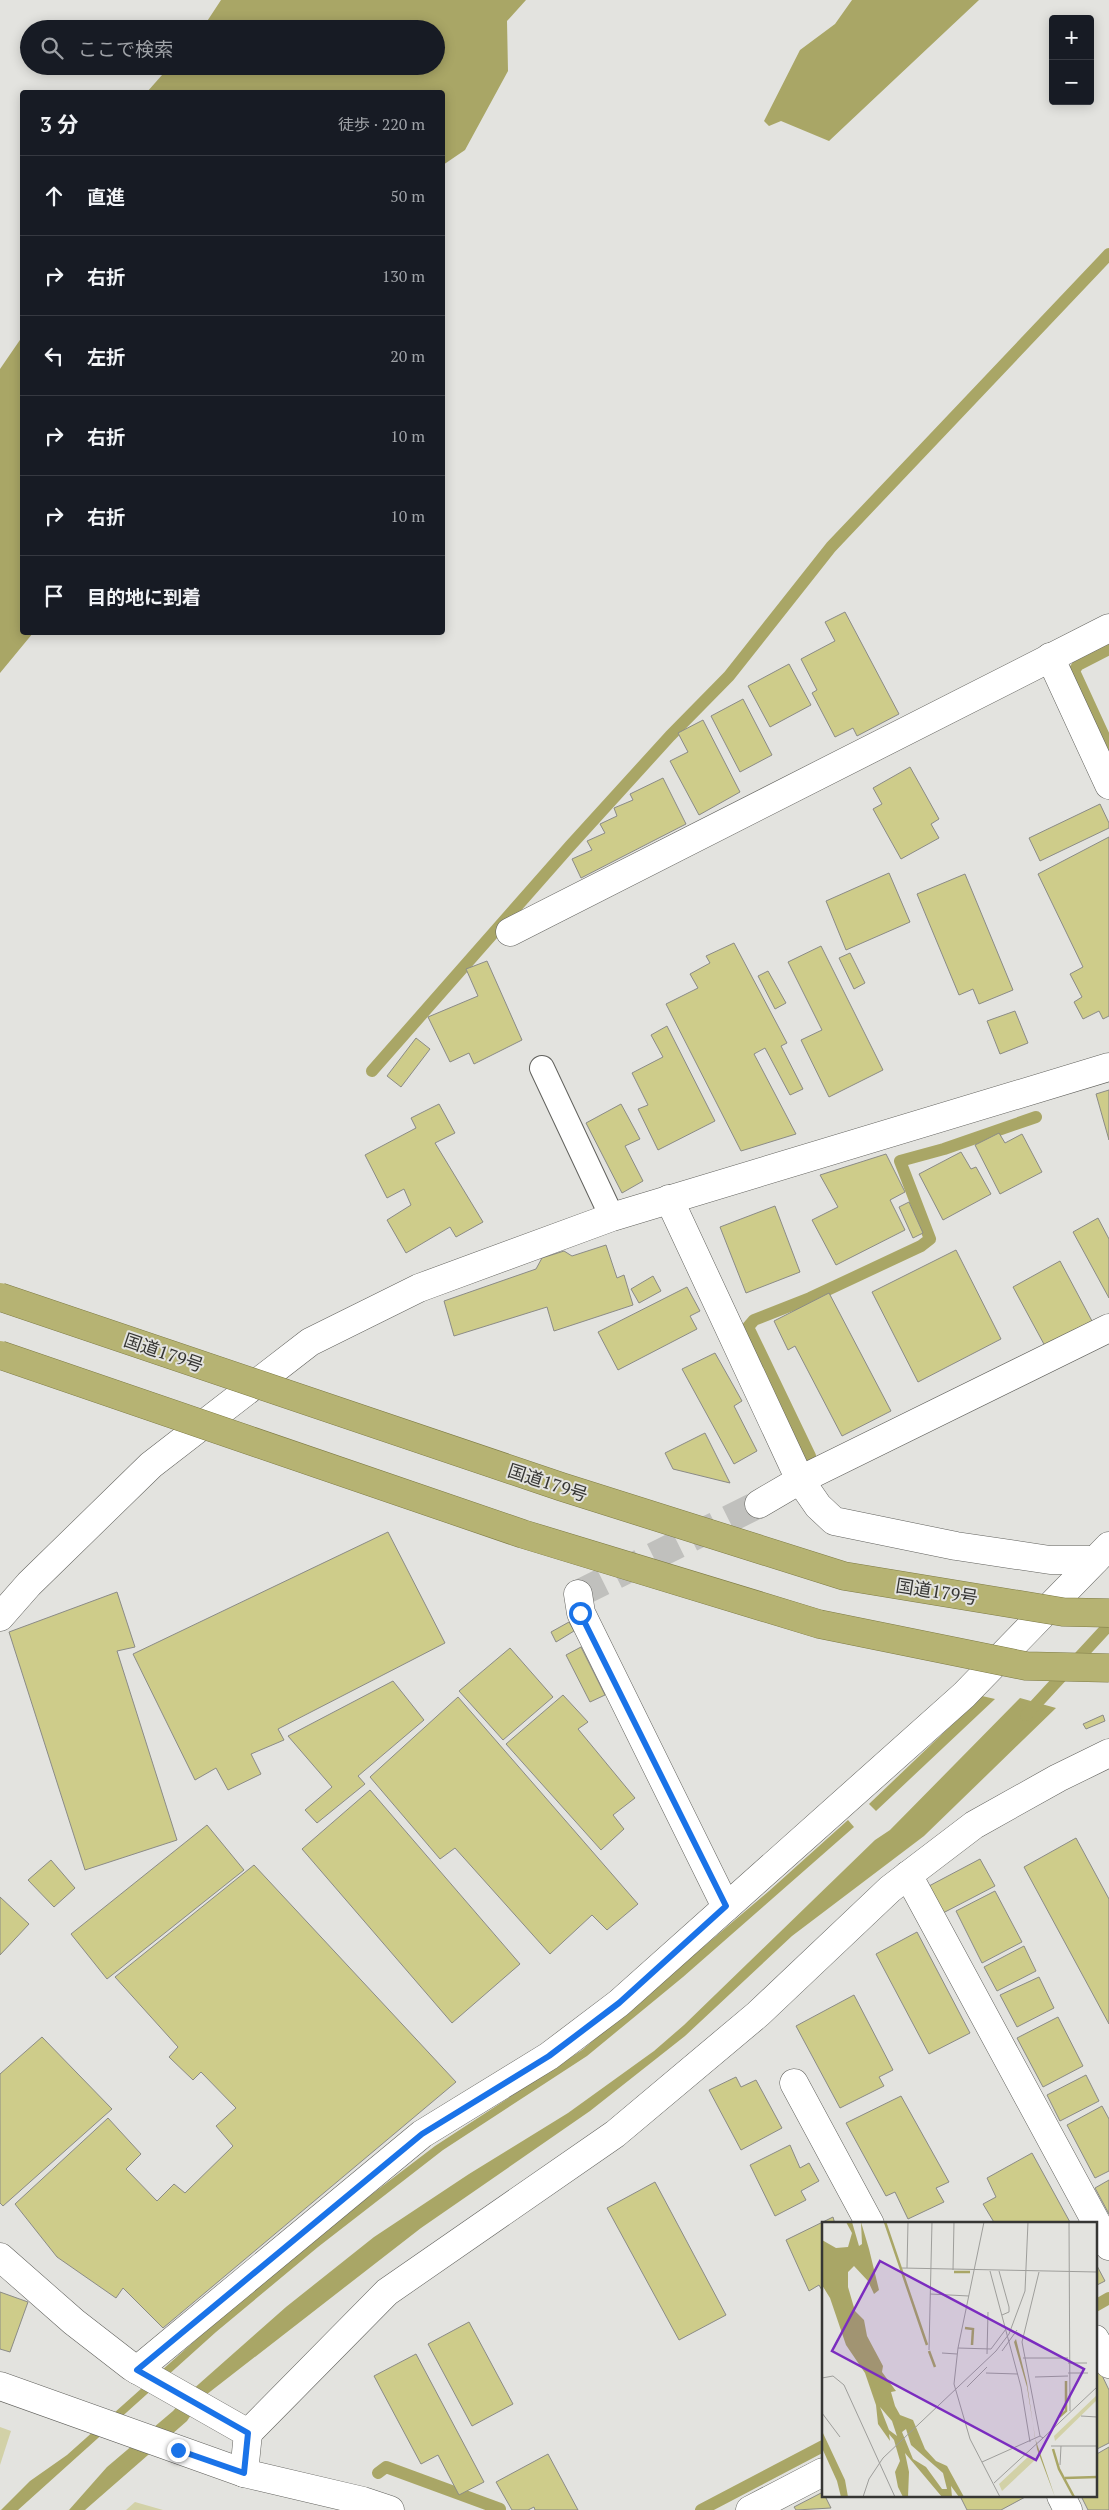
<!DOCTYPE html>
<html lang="ja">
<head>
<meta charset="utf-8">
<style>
	body { margin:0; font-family:"PT Serif","Noto Sans JP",serif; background:#20242c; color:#f1f3f6 }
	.controls { position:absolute; right:15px; top:15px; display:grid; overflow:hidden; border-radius:5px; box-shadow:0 2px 12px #0003 }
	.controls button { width:45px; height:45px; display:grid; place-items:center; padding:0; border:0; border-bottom:1px solid #363941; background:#171b24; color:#f1f3f6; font:25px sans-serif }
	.stop { position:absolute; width:15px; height:15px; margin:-11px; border:4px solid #1a73e8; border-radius:50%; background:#fff }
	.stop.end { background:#1a73e8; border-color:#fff; box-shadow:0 1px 5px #0008 }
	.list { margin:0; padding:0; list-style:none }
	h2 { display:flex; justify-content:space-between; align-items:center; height:65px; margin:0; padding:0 20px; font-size:21px }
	h2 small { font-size:16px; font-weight:400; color:#9ea1a6 }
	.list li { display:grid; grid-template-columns:32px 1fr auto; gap:15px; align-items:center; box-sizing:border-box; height:80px; padding:0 20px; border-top:1px solid #363941 }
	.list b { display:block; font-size:19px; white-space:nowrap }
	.list em { font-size:16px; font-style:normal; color:#9ea1a6 }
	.icon { flex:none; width:28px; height:28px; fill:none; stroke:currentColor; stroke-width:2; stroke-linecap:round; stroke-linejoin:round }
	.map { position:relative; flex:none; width:1109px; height:2510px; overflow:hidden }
	.search { position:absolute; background:#171b24; box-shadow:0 2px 12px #0003; left:20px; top:20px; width:425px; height:55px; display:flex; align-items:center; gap:12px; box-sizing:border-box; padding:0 18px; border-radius:28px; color:#9ea1a6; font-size:19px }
	.panel { position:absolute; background:#171b24; box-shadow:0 2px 12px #0003; left:20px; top:90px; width:425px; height:545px; border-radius:5px }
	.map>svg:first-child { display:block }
	.green { fill:#d2d1a7 }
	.water { fill:#a9a666 }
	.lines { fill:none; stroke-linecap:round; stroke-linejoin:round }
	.stream { stroke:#a9a666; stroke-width:12 }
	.building { fill:#cecc8a; stroke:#8b8b86 }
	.minor-tunnel { stroke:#c0c0bd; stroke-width:28; stroke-dasharray:28 14; stroke-linecap:butt }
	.service-casing { stroke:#61615d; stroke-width:26 }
	.minor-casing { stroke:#61615d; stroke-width:29 }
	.service { stroke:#fff; stroke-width:24 }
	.minor { stroke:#fff; stroke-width:28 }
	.trunk-bridge-casing { stroke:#7e7b46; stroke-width:29; stroke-linecap:butt }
	.trunk-bridge { stroke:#b6b373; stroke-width:28 }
	.route { stroke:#1a73e8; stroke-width:6 }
	.labels { text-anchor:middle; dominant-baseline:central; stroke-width:4; stroke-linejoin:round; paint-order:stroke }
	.street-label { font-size:18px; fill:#363634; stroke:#e3e3df }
	.inset-river { fill:none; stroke:#a9a666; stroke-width:2.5 }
	.inset-road { fill:none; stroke:#9e9e9b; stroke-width:1 }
	.view { fill:#7b2cbf; fill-opacity:0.15; stroke:#7b2cbf; stroke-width:2.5 }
	.inset-edge { fill:none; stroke:#363634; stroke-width:2.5 }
</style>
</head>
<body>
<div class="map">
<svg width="1109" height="2510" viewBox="0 0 1109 2510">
	<rect width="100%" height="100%" fill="#e3e3df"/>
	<g class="green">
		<path d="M0 2427 11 2431 0 2465Z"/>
		<path d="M135 2502 163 2510H126Z"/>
	</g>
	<g class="water">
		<path d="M221 0H526L507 21 508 71 465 150 443 165 442 92H147L170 66H436V29H202Z"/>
		<path d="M852 0H979L829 141 781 121 769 126 764 121 800 50 835 24Z"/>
		<path d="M22 337V632L33 633 0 673V369Z"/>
		<path d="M982 1696 995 1699 876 1811 869 1804Z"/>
		<path d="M1020 1698 1056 1708 924 1836 792 1936 685 2036 590 2111 421 2228 202 2398 187 2421 85 2510H69L107 2467 173 2411 191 2391 286 2307 374 2237 469 2174 568 2113 654 2051 684 2025 875 1840 890 1830Z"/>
		<path d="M848 1820 854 1827 683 1977 587 2056 443 2150 318 2247 216 2332 18 2510H1L30 2481 67 2455 227 2312 338 2220 435 2146 582 2050 769 1891Z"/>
	</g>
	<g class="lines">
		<g class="stream">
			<path d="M1109 649 1078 665 1074 671 1109 747"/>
			<path d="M372 1071 570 846 670 736 729 676 831 547 1109 254"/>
			<path d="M810 1456 748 1327 754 1320 810 1298 921 1246 930 1239 900 1161 944 1149 1036 1117"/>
			<path d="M1026 1715 1109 1625"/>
			<path d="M1095 2306 1109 2298"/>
			<path d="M378 2473 386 2467 500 2509"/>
			<path d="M701 2510 823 2446"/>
		</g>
	</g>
	<g class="building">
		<path d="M845 612 899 714 857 736 853 728 835 737 812 693 817 690 801 659 835 641 825 622Z"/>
		<path d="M789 664 811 705 770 727 748 686Z"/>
		<path d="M743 699 772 755 740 772 711 716Z"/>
		<path d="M703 720 740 792 699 815 670 761 688 752 678 733Z"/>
		<path d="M910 767 939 819 931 824 939 838 901 859 873 809 882 804 873 788Z"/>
		<path d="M663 778 686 824 581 878 572 859 592 850 587 841 605 833 600 824 617 816 614 808 633 800 630 794Z"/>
		<path d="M1100 804 1109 823V828L1040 861 1029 838Z"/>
		<path d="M1109 837V1016L1103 1019 1099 1011 1083 1019 1074 1002 1082 997 1070 974 1083 967 1038 874Z"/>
		<path d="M889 873 910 922 846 950 826 901Z"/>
		<path d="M965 874 1013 990 979 1004 973 989 959 995 917 894Z"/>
		<path d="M734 943 787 1043 781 1046 803 1089 790 1095 765 1048 754 1054 796 1134 741 1151 666 1004 698 988 690 974 710 963 706 956Z"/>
		<path d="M821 946 883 1070 829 1097 801 1040 822 1030 788 962Z"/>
		<path d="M850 953 865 983 854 989 839 958Z"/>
		<path d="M487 961 522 1040 474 1064 469 1053 450 1062 428 1017 478 996 466 969Z"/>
		<path d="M768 971 786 1003 775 1009 758 976Z"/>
		<path d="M1015 1011 1028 1043 1000 1054 987 1021Z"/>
		<path d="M667 1026 715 1121 658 1150 638 1109 648 1105 632 1073 663 1057 651 1035Z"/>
		<path d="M416 1038 430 1049 401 1087 387 1076Z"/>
		<path d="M1109 1090V1140L1096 1094Z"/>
		<path d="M439 1104 455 1133 435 1143 483 1222 456 1237 450 1227 406 1253 387 1220 411 1205 404 1189 387 1198 365 1155 416 1128 411 1118Z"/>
		<path d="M621 1104 640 1139 625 1146 643 1181 622 1193 586 1123Z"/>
		<path d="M999 1133 1005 1143 1022 1134 1042 1172 1000 1194 975 1145Z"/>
		<path d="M961 1152 971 1169 976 1167 991 1194 943 1220 919 1174Z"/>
		<path d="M886 1154 905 1192 890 1200 905 1230 836 1265 812 1220 838 1207 820 1175Z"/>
		<path d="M909 1202 923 1233 913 1238 899 1207Z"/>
		<path d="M775 1206 800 1272 746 1293 720 1227Z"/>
		<path d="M1098 1218 1109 1239V1298L1073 1232Z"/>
		<path d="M606 1245 617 1278 624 1275 633 1305 554 1331 547 1307 454 1336 444 1301 536 1269 542 1258 564 1251 572 1256Z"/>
		<path d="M956 1250 1001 1339 918 1382 872 1292Z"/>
		<path d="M1060 1261 1092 1321 1045 1346 1013 1287Z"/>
		<path d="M653 1276 661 1291 639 1303 631 1289Z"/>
		<path d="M687 1287 700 1311 690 1316 697 1329 618 1370 598 1332Z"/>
		<path d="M829 1293 891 1411 842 1436 795 1346 788 1350 774 1321Z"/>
		<path d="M715 1353 742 1401 734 1406 757 1451 734 1464 682 1369Z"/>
		<path d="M705 1433 730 1483 673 1469 665 1453Z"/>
		<path d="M388 1532 445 1643 278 1729 284 1740 251 1754 261 1774 228 1790 216 1768 195 1780 133 1654Z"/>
		<path d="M117 1592 135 1647 117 1651 177 1840 85 1870 9 1632Z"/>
		<path d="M569 1622 574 1631 556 1642 551 1632Z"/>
		<path d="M581 1647 605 1695 590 1702 566 1655Z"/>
		<path d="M510 1648 553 1697 503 1740 459 1691Z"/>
		<path d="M393 1681 424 1720 358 1776 365 1784 317 1823 305 1810 332 1787 288 1736Z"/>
		<path d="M563 1695 588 1722 578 1729 635 1798 613 1815 624 1829 601 1850 506 1744Z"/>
		<path d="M458 1697 638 1904 607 1930 592 1915 550 1954 455 1848 440 1859 370 1777Z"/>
		<path d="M1103 1715 1105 1721 1086 1729 1083 1724Z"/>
		<path d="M370 1790 520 1964 452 2023 302 1849Z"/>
		<path d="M207 1825 244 1870 107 1979 71 1934Z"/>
		<path d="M1076 1838 1109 1899V2024L1024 1867Z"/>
		<path d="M980 1859 995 1886 943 1913 929 1886Z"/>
		<path d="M51 1860 75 1888 54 1907 28 1880Z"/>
		<path d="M254 1865 456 2082 163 2328 123 2288 116 2298 57 2257 15 2204 108 2118 141 2154 126 2169 157 2201 174 2184 185 2193 233 2146 216 2126 236 2108 201 2072 193 2080 169 2057 178 2047 115 1977Z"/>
		<path d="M995 1891 1022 1942 982 1963 956 1911Z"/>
		<path d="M0 1897 29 1924 0 1955Z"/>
		<path d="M917 1932 970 2033 929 2054 876 1954Z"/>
		<path d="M1024 1946 1036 1971 997 1991 984 1967Z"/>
		<path d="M1039 1977 1054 2008 1017 2027 1000 1995Z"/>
		<path d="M854 1995 893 2070 879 2077 884 2086 840 2108 796 2026Z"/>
		<path d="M1058 2017 1083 2066 1043 2087 1017 2038Z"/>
		<path d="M42 2037 112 2109 3 2206 0 2203V2074Z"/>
		<path d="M1086 2075 1099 2101 1060 2121 1047 2095Z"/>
		<path d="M736 2077 741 2087 756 2080 782 2128 741 2150 709 2090Z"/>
		<path d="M901 2096 949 2182 936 2188 944 2202 908 2219 895 2192 886 2196 846 2123Z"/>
		<path d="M1102 2106 1109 2119V2171L1095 2178 1067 2125Z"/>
		<path d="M790 2145 800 2168 809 2163 819 2181 801 2191 806 2200 775 2216 750 2165Z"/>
		<path d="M1032 2153 1071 2224H995L983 2204 996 2197 987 2178Z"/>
		<path d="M1109 2180V2214L1095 2188Z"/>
		<path d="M655 2182 726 2315 679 2340 607 2208Z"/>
		<path d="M833 2217 835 2224H823V2292L819 2285 809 2291 786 2240Z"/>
		<path d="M1095 2262 1105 2281 1095 2286Z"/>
		<path d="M0 2292 28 2302 10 2352 0 2349Z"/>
		<path d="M469 2322 513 2404 472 2426 428 2344Z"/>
		<path d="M416 2354 484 2482 459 2495 438 2455 421 2464 374 2376Z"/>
		<path d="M1098 2367 1109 2390V2443L1095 2450V2369Z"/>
		<path d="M1109 2447V2510H1088L1081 2496H1095V2455Z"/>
		<path d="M548 2454 578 2510H535L534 2507 528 2510H512L496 2482Z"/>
		<path d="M823 2492V2496H825L831 2508 796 2510 794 2507Z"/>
		<path d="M960 2496H1027L1001 2510H967Z"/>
	</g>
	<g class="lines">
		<path class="minor-tunnel" d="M578 1594 759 1504"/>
		<defs>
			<path id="service" d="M542 1068 612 1217"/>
			<g id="minor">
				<path d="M1050 657 1109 785"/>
				<path d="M510 932 1109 628"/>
				<path d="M669 1199 800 1480 818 1506 834 1521 956 1546 1050 1560H1095"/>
				<path d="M759 1504 800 1480 1109 1328"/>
				<path d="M578 1594 581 1613 726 1907"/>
				<path d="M0 1617 29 1584 151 1465 310 1342 419 1288 612 1217 1109 1067"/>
				<path d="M908 1875 1109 2246"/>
				<path d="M794 2083 870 2224"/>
				<path d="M0 2257 74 2322 132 2367 248 2433 244 2473 363 2501 390 2510"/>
				<path d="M1095 2339 1109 2364"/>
				<path d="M137 2370 422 2134 549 2056 619 2003 964 1695 1109 1546"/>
				<path d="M0 2386 244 2473"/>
				<path d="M248 2433 387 2292 615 2134 758 2014 890 1889 974 1825 1058 1778 1109 1753"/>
				<path d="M1061 2496 1068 2510"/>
				<path d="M750 2510 823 2472"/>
			</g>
		</defs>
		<use href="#service" class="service-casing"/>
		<use href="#minor" class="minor-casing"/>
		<use href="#service" class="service"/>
		<use href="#minor" class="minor"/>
		<defs>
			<g id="trunk-bridge">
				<path d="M0 1297 562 1487 844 1576 1063 1612 1109 1613"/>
				<path d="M0 1355 523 1534 819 1624 1026 1666 1109 1668"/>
			</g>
		</defs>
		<use href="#trunk-bridge" class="trunk-bridge-casing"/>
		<use href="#trunk-bridge" class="trunk-bridge"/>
	</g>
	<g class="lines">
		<path class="route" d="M178 2450 244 2473 248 2433 137 2370 422 2134 549 2056 619 2003 726 1906 580 1613"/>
	</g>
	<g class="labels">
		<g class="street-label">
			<text transform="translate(164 1352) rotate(19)">国道179号</text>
			<text transform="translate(548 1482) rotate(18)">国道179号</text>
			<text transform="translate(937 1591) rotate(9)">国道179号</text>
		</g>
	</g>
	<g transform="translate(822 2222)">
		<rect width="275" height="275" fill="#e3e3df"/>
		<path d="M275 173V178L233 219 232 214ZM208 233 213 238 180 269 177 262Z" fill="#d2d1a7"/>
		<path d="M24 0H30L37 24 40 22 39 0 47 27 57 68 52 72 46 59 32 44 26 50V65L33 89 42 98 45 114 61 144 60 150 74 169 69 170 73 184 78 193 91 198 103 227 114 239 125 244 142 275H137L129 264 130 275H120L83 231 87 250 86 275H81L76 265 73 250 78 239 72 218 67 212 68 219 56 202 54 183 43 151 24 123 8 76 0 63V18L14 26 26 25 30 11ZM58 185 70 199 75 214 67 208ZM84 207 89 223 121 251 125 267H120L104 245 91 237 80 210ZM194 117 205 161 213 216 233 275 215 227 205 165 192 120ZM0 209 23 258 26 275H19L15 259 0 226Z" fill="#a9a666" fill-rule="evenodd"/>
		<path class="inset-river" d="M63 0 105 123M132 50H148M143 106 151 107 150 123M107 129 113 145M237 195 244 189V159M231 227 237 247 252 275M243 256 275 255"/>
		<path class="inset-road" d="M162 0 136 126 132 162 148 217 178 275M247 0 248 189M80 46 275 50M85 46 86 0M131 48 132 0M168 49 199 165 208 220M177 49 187 85V90L180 93M217 50 200 120 218 214M108 72 147 74M136 126 169 127 184 107M107 128 110 0M180 129 195 108M120 131 135 132M165 132 166 90M201 136H246M246 141H265M164 151 196 152M246 151H266M213 155 246 154M0 156 11 154 22 163 73 275M145 165 165 145M0 191 18 215M259 194 275 195M229 224H275M160 240 218 214 221 216 275 165M238 243 239 224M172 261 221 216M41 275 47 257 61 236 174 129 187 112 203 69 206 0"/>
		<path class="view" d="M58 39 262 147 214 238 10 129Z"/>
		<rect width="275" height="275" class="inset-edge"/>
	</g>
</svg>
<div class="controls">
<button>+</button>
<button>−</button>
</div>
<div class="stop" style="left:580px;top:1613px"></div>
<div class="stop end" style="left:178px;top:2450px"></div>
<div class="search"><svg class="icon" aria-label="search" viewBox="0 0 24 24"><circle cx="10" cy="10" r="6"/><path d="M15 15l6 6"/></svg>ここで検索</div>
<section class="panel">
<h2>3 分<small>徒歩 · 220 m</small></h2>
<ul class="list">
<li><svg class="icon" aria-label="ahead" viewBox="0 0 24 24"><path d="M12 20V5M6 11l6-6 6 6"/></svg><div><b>直進</b></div><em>50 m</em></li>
<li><svg class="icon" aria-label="right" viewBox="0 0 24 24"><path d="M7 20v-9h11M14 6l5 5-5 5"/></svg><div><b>右折</b></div><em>130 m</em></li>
<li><svg class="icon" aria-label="left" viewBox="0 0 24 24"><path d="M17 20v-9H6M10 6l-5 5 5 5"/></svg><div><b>左折</b></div><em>20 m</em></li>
<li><svg class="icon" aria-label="right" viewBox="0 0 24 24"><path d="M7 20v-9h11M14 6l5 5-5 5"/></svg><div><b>右折</b></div><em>10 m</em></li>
<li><svg class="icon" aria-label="right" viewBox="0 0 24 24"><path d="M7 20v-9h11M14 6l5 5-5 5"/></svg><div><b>右折</b></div><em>10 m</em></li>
<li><svg class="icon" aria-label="arrive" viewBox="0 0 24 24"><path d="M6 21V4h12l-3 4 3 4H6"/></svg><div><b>目的地に到着</b></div></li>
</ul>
</section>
</div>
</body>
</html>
